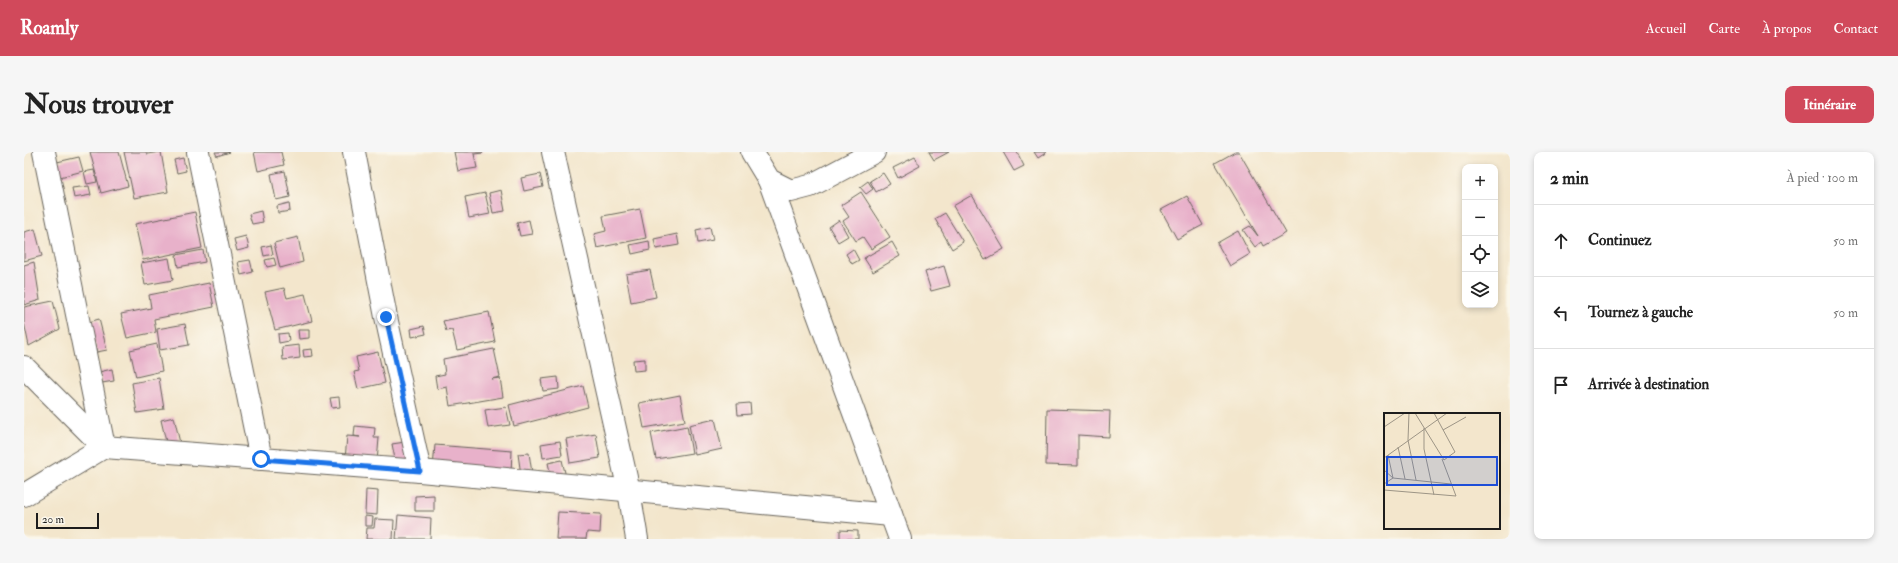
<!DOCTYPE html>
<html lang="fr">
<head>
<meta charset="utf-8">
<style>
	body { margin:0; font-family:"IM FELL Double Pica",serif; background:#f6f6f6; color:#222 }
	.controls { position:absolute; right:12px; top:12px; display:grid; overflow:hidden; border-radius:8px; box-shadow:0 2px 6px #0003 }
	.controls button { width:36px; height:36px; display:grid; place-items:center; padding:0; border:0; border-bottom:1px solid #e0e0e0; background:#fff; color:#222; font:20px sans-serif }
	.scale { position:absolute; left:12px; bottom:10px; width:63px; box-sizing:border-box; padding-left:4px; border:2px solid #1c1c1c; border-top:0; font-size:11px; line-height:14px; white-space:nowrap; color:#1c1c1c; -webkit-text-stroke:3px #fbf7ec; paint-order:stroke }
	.stop { position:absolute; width:12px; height:12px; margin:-9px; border:3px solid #1a73e8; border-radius:50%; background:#fff }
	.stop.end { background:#1a73e8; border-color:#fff; box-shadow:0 1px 4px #0008 }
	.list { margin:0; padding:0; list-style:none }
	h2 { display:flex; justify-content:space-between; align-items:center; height:52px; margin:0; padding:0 16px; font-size:17px }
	h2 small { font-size:13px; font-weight:400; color:#767676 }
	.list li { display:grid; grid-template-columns:26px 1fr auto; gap:12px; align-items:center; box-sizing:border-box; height:72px; padding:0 16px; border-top:1px solid #e0e0e0 }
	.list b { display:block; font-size:15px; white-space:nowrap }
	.list em { font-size:13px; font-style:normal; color:#767676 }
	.icon { flex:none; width:22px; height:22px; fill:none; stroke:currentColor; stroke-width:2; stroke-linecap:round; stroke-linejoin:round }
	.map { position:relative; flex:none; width:1486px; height:387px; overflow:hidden; border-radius:8px }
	header { display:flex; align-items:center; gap:24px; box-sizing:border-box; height:56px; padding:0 20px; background:#d1495b; color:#fff }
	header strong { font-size:19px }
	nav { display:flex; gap:22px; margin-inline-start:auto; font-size:14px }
	.intro { display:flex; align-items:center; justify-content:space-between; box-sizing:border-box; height:96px; padding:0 24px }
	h1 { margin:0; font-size:28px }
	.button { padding:10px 18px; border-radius:8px; background:#d1495b; color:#fff; font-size:14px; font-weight:700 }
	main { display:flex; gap:24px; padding:0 24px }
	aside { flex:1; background:#fff; border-radius:8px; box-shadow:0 2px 6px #0003 }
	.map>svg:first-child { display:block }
	.building { fill:#e8b1ca }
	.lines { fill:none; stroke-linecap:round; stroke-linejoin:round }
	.street-casing { stroke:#67635a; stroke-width:24 }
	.street { stroke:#fff; stroke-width:22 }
	.route { stroke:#1a73e8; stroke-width:5 }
	.inset-road { fill:none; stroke:#9d9586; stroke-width:1 }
	.view { fill:#1d4ed8; fill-opacity:0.15; stroke:#1d4ed8; stroke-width:2 }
	.inset-edge { fill:none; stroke:#1c1c1c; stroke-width:2 }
</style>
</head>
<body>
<header>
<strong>Roamly</strong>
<nav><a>Accueil</a><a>Carte</a><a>À propos</a><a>Contact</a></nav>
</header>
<div class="intro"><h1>Nous trouver</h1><a class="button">Itinéraire</a></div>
<main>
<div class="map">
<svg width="1486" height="387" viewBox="0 0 1486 387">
	<rect width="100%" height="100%" fill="#fbf7ec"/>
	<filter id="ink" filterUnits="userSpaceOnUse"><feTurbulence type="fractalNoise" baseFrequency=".025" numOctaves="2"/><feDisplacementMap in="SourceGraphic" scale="8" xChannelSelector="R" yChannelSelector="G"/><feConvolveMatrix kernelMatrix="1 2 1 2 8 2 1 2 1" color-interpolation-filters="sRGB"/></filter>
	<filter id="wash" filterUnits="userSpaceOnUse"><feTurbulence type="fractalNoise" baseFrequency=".012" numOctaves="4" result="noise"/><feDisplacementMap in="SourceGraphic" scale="16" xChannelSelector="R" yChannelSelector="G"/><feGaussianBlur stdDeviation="0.9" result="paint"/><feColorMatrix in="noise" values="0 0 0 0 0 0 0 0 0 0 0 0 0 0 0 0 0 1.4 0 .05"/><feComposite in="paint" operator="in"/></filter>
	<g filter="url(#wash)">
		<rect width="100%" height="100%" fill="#f3e6cc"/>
		<g id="blocks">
			<g class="building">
				<path d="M66 0H95L104 34 77 41Z"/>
				<path d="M100 0H122L123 2 137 0 144 40 110 46Z"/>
				<path d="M191 0H206L193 4Z"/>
				<path d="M230 0H257L260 13 234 19Z"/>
				<path d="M430 0H459V1L450 2 453 16 434 19Z"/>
				<path d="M905 0H925L910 8Z"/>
				<path d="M979 0H993L1000 14 990 19Z"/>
				<path d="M1010 0H1023L1014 6Z"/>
				<path d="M1211 0H1215L1262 81 1239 94 1237 90 1231 95 1219 78 1226 74 1234 84 1191 11Z"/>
				<path d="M55 5 59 19 36 25 33 10Z"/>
				<path d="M891 5 896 14 874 26 869 16Z"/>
				<path d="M159 6 162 19 153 21 150 8Z"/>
				<path d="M70 18 73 30 63 32 60 20Z"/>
				<path d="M261 19 266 45 252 48 247 22Z"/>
				<path d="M859 21 866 32 852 40 846 29Z"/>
				<path d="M516 22 519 35 500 39 497 26Z"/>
				<path d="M844 29 849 37 842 42 836 35Z"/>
				<path d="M65 34 67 43 50 46 48 36Z"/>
				<path d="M477 38 481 59 469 61 465 41Z"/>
				<path d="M837 40 866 85 847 97 839 85 832 89 819 69 825 65 817 53Z"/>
				<path d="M461 41 466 62 445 66 441 45Z"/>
				<path d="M948 43 980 97 961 108 929 54Z"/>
				<path d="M1163 44 1179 73 1153 87 1137 58Z"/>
				<path d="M265 51 266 59 254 61 253 54Z"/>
				<path d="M616 57 622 86 573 96 570 82 582 79 579 64Z"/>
				<path d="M237 59 239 70 228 72 225 62Z"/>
				<path d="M171 60 178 96 119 108 111 72Z"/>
				<path d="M921 61 939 90 928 97 911 67Z"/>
				<path d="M505 68 508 82 496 84 493 71Z"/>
				<path d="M815 68 824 84 814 90 805 75Z"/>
				<path d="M686 75 689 88 674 91 672 78Z"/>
				<path d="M11 77 18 104 0 109V80Z"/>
				<path d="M1214 79 1226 102 1206 114 1193 91Z"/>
				<path d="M653 82 655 93 632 97 630 87Z"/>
				<path d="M222 84 225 96 213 99 210 87Z"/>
				<path d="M274 85 279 110 256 116 250 91Z"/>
				<path d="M625 89 626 98 608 102 606 93Z"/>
				<path d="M868 90 876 104 849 120 840 106Z"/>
				<path d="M247 93 249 102 240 104 238 95Z"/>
				<path d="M829 97 835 108 828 112 822 102Z"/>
				<path d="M179 98 181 110 154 115 152 103Z"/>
				<path d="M145 106 149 128 121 133 117 111Z"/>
				<path d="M250 106 252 113 243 115 241 108Z"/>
				<path d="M226 108 229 120 217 123 214 110Z"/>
				<path d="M10 110 16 148 0 153V113Z"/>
				<path d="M920 114 926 134 907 139 901 120Z"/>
				<path d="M626 118 632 145 607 150 602 122Z"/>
				<path d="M185 131 190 155 130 167 132 180 103 186 97 162 127 156 125 143Z"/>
				<path d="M260 136 263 146 281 142 288 169 251 178 241 140Z"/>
				<path d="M29 149 36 177 5 194 0 170V155Z"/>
				<path d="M465 160 471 190 433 198 428 178 422 179 419 169Z"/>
				<path d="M75 167 83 198 73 200 65 170Z"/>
				<path d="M161 172 165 193 136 198 133 177Z"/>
				<path d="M400 174 402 182 388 185 387 177Z"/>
				<path d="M274 178H285V186L275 187Z"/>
				<path d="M264 181 265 189 255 191 254 182Z"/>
				<path d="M133 192 138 219 112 225 106 198Z"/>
				<path d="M275 193 276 206 259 208 258 195Z"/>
				<path d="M288 197 289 204 280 205 279 198Z"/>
				<path d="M470 197 476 225 467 227 476 226 479 245 426 254 423 235 413 237 411 224 421 222 419 207Z"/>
				<path d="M354 200 361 231 334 237 330 220 335 219 332 205Z"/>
				<path d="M621 207V218L610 219 609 208Z"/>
				<path d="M88 217 90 229 78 231 75 220Z"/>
				<path d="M534 225 535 237 519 239 517 227Z"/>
				<path d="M135 226 140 257 113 261 108 231Z"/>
				<path d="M559 234 564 255 490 274 485 253Z"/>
				<path d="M656 243 661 269 620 276 615 251Z"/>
				<path d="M315 245 316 255 308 256 306 246Z"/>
				<path d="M726 251 727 262 714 263 713 252Z"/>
				<path d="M482 255 486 273 464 276 461 258Z"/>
				<path d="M1023 257 1086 259 1085 285 1054 283V314L1022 313Z"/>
				<path d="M150 265 156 291 143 294 137 268Z"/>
				<path d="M691 267 698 297 671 303 665 273Z"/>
				<path d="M331 274 351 276 350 286H355L353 310 321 308 323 284 336 285 330 284Z"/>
				<path d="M663 274 668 301 632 307 627 281Z"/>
				<path d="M572 282 576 306 546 311 542 287Z"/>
				<path d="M536 289 538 303 519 306 517 292Z"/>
				<path d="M381 290 386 309 372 312 368 292Z"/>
				<path d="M411 293 488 299 487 321 409 316Z"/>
				<path d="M505 301 508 321 497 323 494 302Z"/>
				<path d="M538 308 542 325 528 328 524 311Z"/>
				<path d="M342 338 354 339 353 363 341 362Z"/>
				<path d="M410 343V359H391V344Z"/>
				<path d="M534 360 577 362 576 381 563 380 562 387H532Z"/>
				<path d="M374 363 407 366 406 387H372Z"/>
				<path d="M341 364 349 365 348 374H341Z"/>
				<path d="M351 367 370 368 369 387H342L343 376H350Z"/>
				<path d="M816 378 834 379V387H816Z"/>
			</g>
		</g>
	</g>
	<g filter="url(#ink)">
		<use href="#blocks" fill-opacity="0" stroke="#67635a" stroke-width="1"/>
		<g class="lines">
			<defs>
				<g id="street">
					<path d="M174 0 237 307"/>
					<path d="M330 0 362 165 396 319"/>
					<path d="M529 0 605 339 613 387"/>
					<path d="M728 0 745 28 767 39 786 34 850 0"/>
					<path d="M745 28 876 387"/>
					<path d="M0 215 80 295 396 319 867 363"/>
					<path d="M0 343 80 295 20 0"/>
				</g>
			</defs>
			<use href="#street" class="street-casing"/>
			<use href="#street" class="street"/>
		</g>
	</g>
	<g class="lines" filter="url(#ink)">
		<path class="route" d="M237 307 396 319 362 165"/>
	</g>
	<g transform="translate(1360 261)">
		<rect width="116" height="116" fill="#f3e6cc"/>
		<path class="inset-road" d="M25 0 24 27 32 67M31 0 60 47 71 39 50 0M0 14 21 0M40 15V36L50 82M59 17 82 4M14 34 21 66M0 45 63 0M0 57 9 65 67 71M0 71 9 65 4 42M0 77 72 83 58 46"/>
		<path class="view" d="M3 44H113V72H3Z"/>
		<rect width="116" height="116" class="inset-edge"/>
	</g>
</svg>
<div class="controls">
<button>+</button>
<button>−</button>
<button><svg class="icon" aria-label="locate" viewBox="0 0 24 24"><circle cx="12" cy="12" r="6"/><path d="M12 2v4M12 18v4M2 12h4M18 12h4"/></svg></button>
<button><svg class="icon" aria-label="layers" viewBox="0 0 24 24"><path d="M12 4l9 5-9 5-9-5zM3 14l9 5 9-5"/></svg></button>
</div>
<div class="scale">20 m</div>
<div class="stop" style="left:237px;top:307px"></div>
<div class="stop end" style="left:362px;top:165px"></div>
</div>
<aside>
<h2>2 min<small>À pied · 100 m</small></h2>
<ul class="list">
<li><svg class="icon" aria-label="ahead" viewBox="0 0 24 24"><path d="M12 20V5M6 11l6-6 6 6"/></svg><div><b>Continuez</b></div><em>50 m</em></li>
<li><svg class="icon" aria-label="left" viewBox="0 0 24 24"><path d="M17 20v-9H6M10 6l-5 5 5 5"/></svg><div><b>Tournez à gauche</b></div><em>50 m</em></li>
<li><svg class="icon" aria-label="arrive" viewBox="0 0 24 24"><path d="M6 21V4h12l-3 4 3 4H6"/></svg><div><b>Arrivée à destination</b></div></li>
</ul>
</aside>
</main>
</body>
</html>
